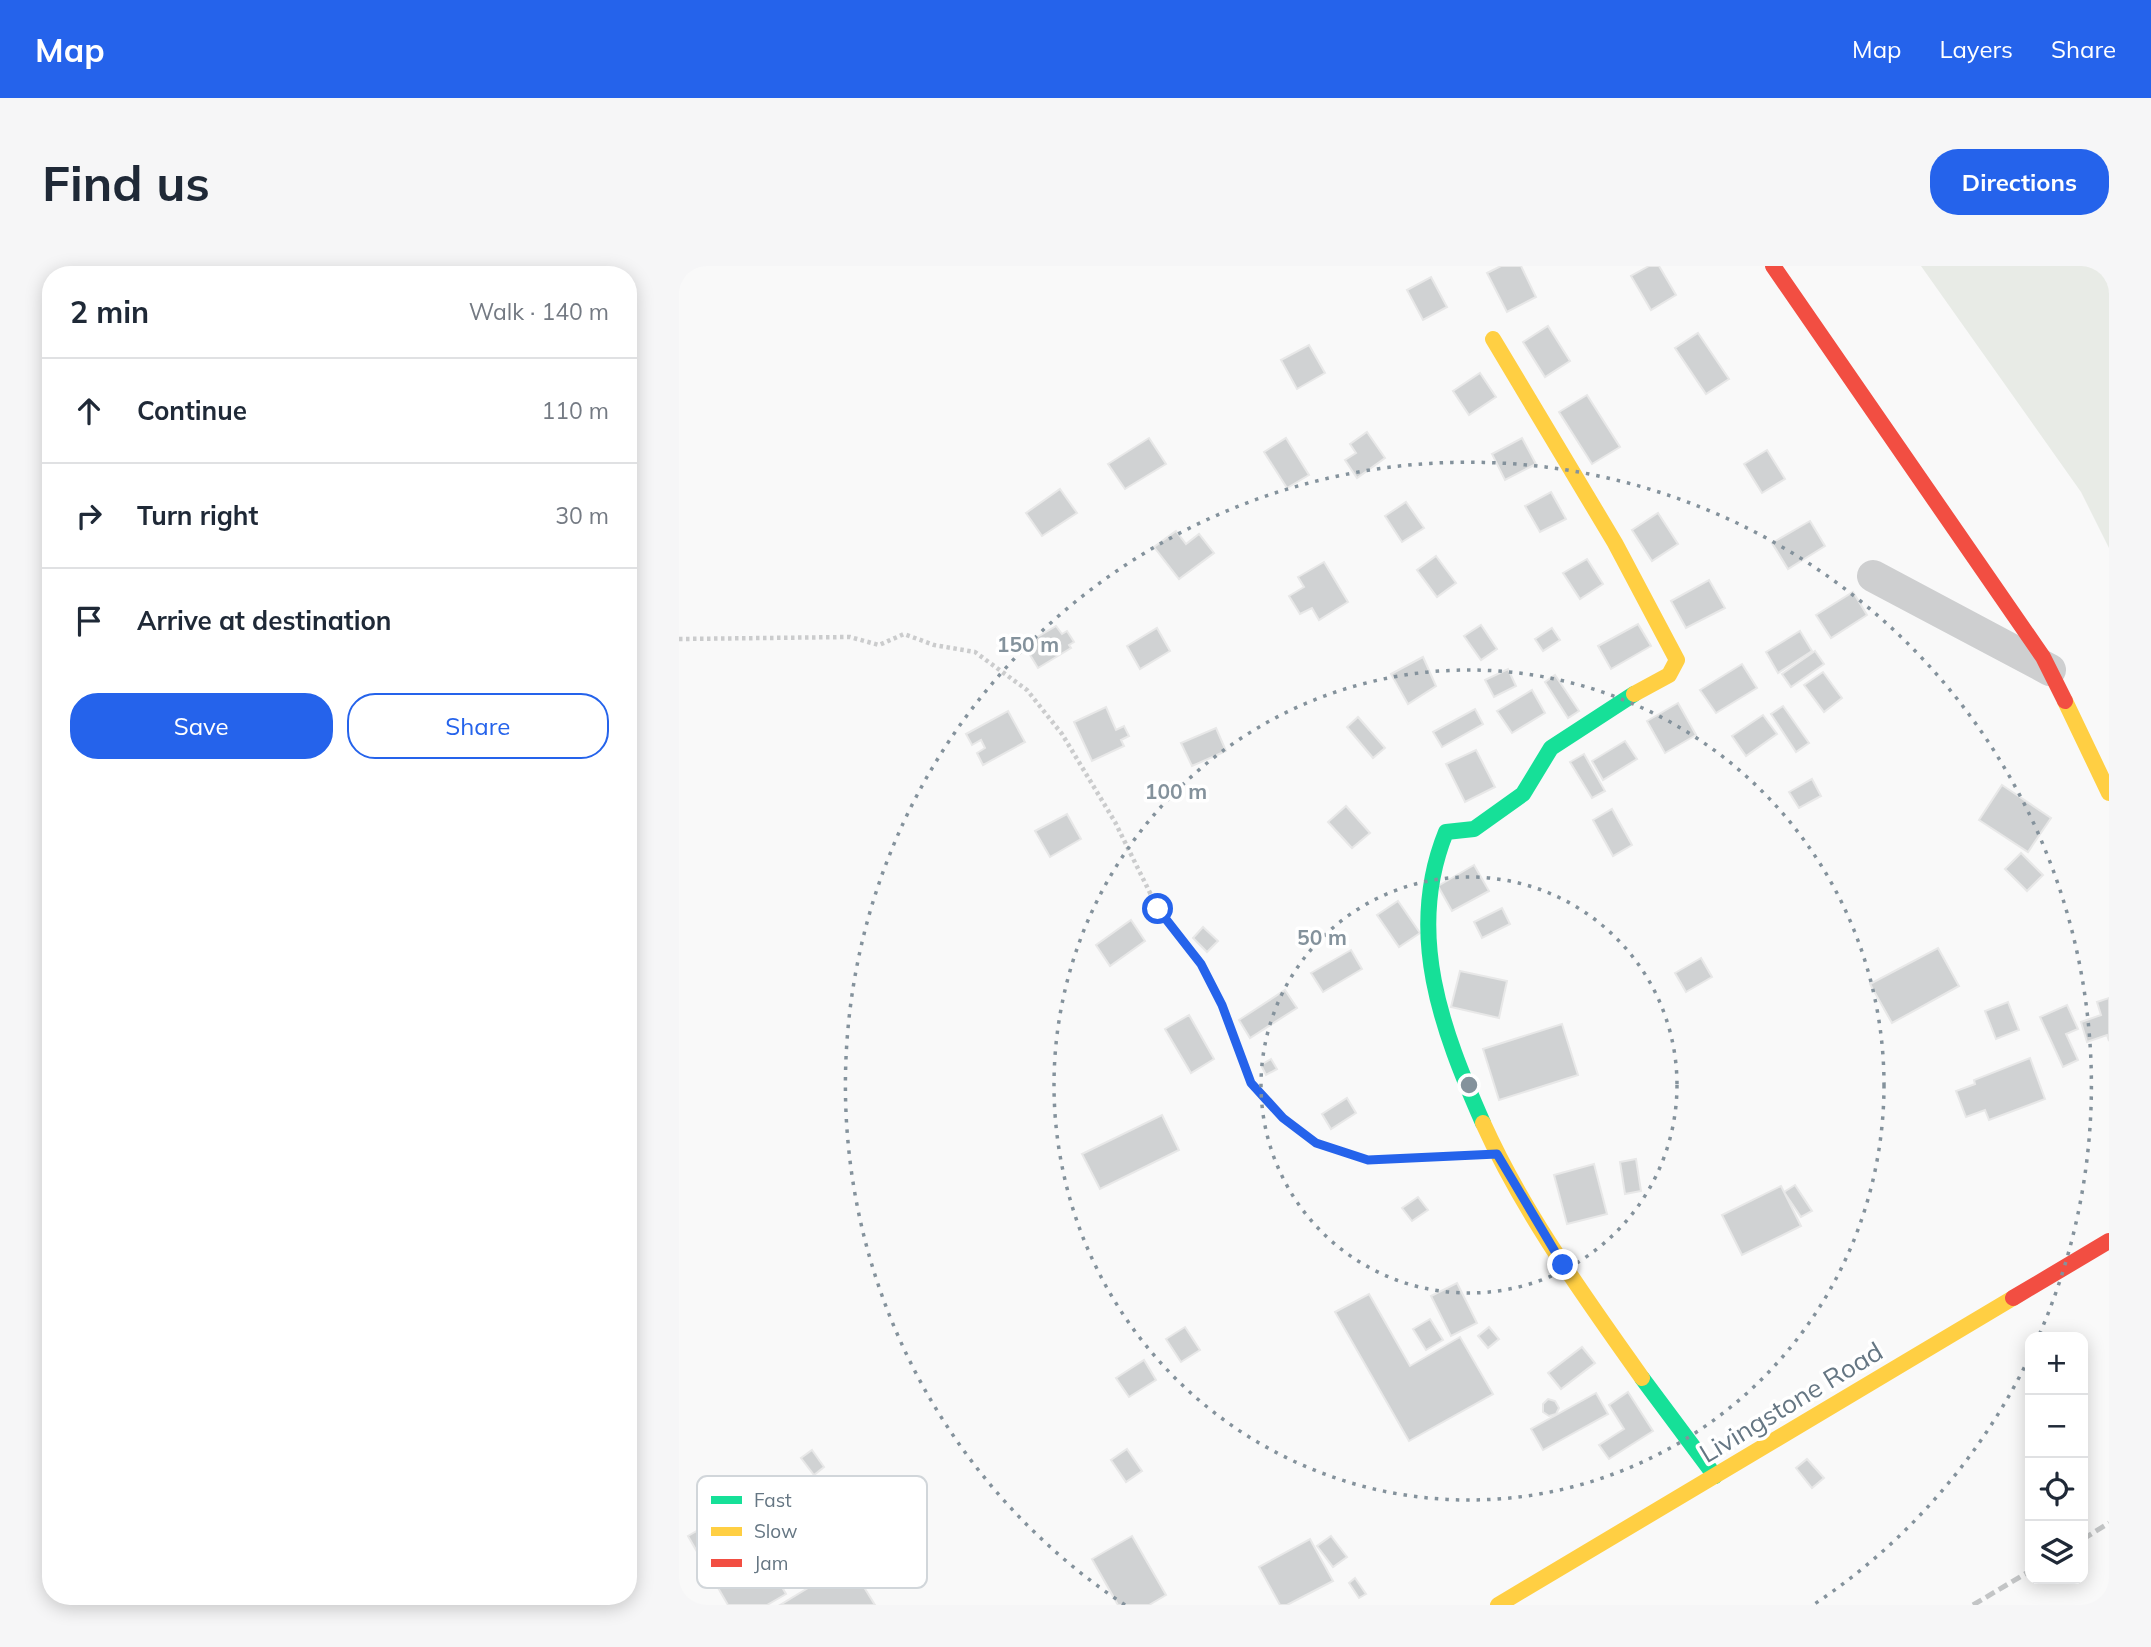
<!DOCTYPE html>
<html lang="en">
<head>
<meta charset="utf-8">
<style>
	body { margin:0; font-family:Mulish,sans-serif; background:#f6f6f7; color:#1f2937 }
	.controls { position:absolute; right:21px; bottom:21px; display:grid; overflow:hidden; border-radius:14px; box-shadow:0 4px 18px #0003 }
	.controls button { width:63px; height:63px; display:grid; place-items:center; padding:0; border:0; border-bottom:2px solid #e0e1e3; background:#fff; color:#1f2937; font:35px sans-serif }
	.stop { position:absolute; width:21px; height:21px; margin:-16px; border:5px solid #2563eb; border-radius:50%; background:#fff }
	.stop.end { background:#2563eb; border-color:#fff; box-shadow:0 2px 7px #0008 }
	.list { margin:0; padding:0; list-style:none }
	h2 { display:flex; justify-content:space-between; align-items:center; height:91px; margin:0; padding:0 28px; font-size:30px }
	h2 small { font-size:23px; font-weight:400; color:#747a83 }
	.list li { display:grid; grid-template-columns:46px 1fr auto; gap:21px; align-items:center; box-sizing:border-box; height:105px; padding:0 28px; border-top:2px solid #e0e1e3 }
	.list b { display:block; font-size:26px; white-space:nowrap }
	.list em { font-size:23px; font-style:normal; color:#747a83 }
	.actions { display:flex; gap:14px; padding:21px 28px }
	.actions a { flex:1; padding:16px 0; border:2px solid #2563eb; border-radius:28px; text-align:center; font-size:24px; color:#2563eb }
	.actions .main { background:#2563eb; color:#fff }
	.icon { flex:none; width:38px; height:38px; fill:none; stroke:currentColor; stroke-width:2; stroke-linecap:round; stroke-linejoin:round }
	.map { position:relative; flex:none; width:1430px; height:1339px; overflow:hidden; border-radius:28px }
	header { display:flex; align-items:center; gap:42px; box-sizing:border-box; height:98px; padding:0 35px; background:#2563eb; color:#fff }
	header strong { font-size:33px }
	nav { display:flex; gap:38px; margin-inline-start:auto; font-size:24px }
	.intro { display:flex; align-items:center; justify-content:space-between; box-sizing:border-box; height:168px; padding:0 42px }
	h1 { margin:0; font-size:49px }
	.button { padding:18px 32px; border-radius:28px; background:#2563eb; color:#fff; font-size:24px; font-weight:700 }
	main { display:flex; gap:42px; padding:0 42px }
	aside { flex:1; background:#fff; border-radius:28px; box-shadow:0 4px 18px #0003 }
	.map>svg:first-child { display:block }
	.green { fill:#e8ebe6 }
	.building { fill:#d0d2d3; stroke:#e8e8e8; stroke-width:2 }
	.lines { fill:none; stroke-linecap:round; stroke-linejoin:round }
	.path { stroke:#cbcccd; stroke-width:4.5; stroke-dasharray:3.5 3.5; stroke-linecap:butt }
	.street { stroke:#cecfd0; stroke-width:32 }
	.fast { stroke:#16e098; stroke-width:16 }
	.slow { stroke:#ffcf43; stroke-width:16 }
	.jam { stroke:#f24e42; stroke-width:16 }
	.rail { stroke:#c3c5c6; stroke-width:5; stroke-dasharray:10 5; stroke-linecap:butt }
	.route { stroke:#2563eb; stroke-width:9 }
	.ring { fill:none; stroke:#84929c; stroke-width:3.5; stroke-dasharray:3.5 7 }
	.labels { text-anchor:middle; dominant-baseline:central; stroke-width:7; stroke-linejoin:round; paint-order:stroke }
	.street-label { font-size:26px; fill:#657683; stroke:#fff }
	.key { fill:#fff; stroke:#d1d6da; stroke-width:2 }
	.key-label { font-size:19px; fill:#657683 }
	.centre { fill:#84929c; stroke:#fff; stroke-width:3.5 }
	.ring-label { font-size:21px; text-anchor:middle; font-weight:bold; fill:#84929c; stroke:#fff; stroke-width:7; stroke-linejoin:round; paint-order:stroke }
</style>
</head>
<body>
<header>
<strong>Map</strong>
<nav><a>Map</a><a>Layers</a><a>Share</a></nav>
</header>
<div class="intro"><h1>Find us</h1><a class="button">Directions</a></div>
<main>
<aside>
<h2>2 min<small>Walk · 140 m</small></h2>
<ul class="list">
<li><svg class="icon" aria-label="ahead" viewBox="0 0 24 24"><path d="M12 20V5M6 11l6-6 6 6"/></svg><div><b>Continue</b></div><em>110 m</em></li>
<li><svg class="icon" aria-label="right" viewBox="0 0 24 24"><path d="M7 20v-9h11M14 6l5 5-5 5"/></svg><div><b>Turn right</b></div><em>30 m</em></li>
<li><svg class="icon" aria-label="arrive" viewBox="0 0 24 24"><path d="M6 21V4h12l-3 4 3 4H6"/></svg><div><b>Arrive at destination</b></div></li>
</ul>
<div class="actions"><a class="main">Save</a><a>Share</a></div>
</aside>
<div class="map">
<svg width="1430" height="1339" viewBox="0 0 1430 1339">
	<rect width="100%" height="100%" fill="#f9f9f9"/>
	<path class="green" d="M1242 0H1430V282L1402 226Z"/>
	<g class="building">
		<path d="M822 0H842L857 31 828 46 808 7Z"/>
		<path d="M970 0H980L997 29 972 44 952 10Z"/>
		<path d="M752 11 768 41 744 54 728 24Z"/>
		<path d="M869 60 891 95 866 111 844 76Z"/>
		<path d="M1019 67 1050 113 1027 128 996 82Z"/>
		<path d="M630 79 646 107 618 123 602 94Z"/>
		<path d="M801 107 817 131 790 149 774 125Z"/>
		<path d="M908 129 941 181 913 198 880 146Z"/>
		<path d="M688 166 706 192 678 212 666 194 677 187 671 178Z"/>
		<path d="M470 172 487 198 446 223 429 198Z"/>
		<path d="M607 172 630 209 608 222 585 186Z"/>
		<path d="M843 172 857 198 826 214 813 188Z"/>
		<path d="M1088 184 1106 213 1083 227 1065 198Z"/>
		<path d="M381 223 398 247 363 270 347 247Z"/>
		<path d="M872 226 887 253 861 266 846 240Z"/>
		<path d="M727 236 745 262 723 276 706 250Z"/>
		<path d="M979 247 999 278 973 295 953 264Z"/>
		<path d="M1131 255 1146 280 1109 303 1093 277Z"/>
		<path d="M497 265 507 278 520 268 535 287 500 313 475 281Z"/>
		<path d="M757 290 777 317 758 331 738 304Z"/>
		<path d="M908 293 924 318 901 333 884 307Z"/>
		<path d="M645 296 669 336 640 354 633 342 621 348 610 330 625 321 619 311Z"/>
		<path d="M1030 314 1046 342 1007 362 992 335Z"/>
		<path d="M1174 326 1188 349 1152 372 1137 349Z"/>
		<path d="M959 358 972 380 932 403 919 380Z"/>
		<path d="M802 359 818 383 802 394 785 370Z"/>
		<path d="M377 360 383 368 388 365 395 376 390 379 392 382 359 402 345 379Z"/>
		<path d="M478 362 491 385 461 403 448 380Z"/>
		<path d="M873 362 881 374 864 385 856 373Z"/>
		<path d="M1121 365 1133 385 1099 407 1087 386Z"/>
		<path d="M1136 385 1145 398 1112 421 1103 408Z"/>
		<path d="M744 391 757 420 729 438 712 408Z"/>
		<path d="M1063 398 1078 422 1037 447 1021 424Z"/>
		<path d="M829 403 837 420 815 431 806 414Z"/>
		<path d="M1144 406 1163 432 1145 446 1125 419Z"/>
		<path d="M876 409 900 445 889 452 866 416Z"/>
		<path d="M853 424 866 447 833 467 818 445Z"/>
		<path d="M999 437 1017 469 986 487 968 455Z"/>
		<path d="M1104 440 1130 477 1117 486 1092 448Z"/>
		<path d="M427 441 437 464 445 460 450 470 442 474 445 480 413 495 395 456Z"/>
		<path d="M796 443 804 458 763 481 754 466Z"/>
		<path d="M329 445 346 476 304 499 298 487 306 482 302 474 293 479 287 468Z"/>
		<path d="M1084 449 1098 468 1067 490 1053 470Z"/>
		<path d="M679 451 706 482 694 492 668 461Z"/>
		<path d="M537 462 547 485 513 500 502 477Z"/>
		<path d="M946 475 958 493 924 514 913 495Z"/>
		<path d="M797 484 816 521 786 536 767 498Z"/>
		<path d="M905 488 926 525 913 532 891 496Z"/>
		<path d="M1133 513 1142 530 1120 542 1110 526Z"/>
		<path d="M1323 519 1372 552 1349 586 1300 554Z"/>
		<path d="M667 540 691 567 673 582 649 556Z"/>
		<path d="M933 543 953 579 934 590 914 554Z"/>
		<path d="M388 548 402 573 371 591 356 565Z"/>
		<path d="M1342 587 1364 609 1348 625 1326 603Z"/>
		<path d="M795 599 810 625 773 645 759 620Z"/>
		<path d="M719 635 741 667 720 681 698 649Z"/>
		<path d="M823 642 831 658 803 672 795 656Z"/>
		<path d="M452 654 466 675 431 700 417 679Z"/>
		<path d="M524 661 539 675 528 686 514 672Z"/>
		<path d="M1259 682 1280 720 1213 757 1191 718Z"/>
		<path d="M672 684 683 703 644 726 632 707Z"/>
		<path d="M1022 692 1033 711 1007 726 996 707Z"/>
		<path d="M781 705 828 715 820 752 772 741Z"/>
		<path d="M606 724 618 742 571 772 560 754Z"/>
		<path d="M1430 732V775L1428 769 1408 776 1402 756 1422 749 1418 736Z"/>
		<path d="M1329 736 1340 764 1317 773 1306 745Z"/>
		<path d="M1388 739 1399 763 1387 768 1399 794 1384 801 1361 751Z"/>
		<path d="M510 749 535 793 512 807 486 763Z"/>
		<path d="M883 758 899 809 820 834 804 783Z"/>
		<path d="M1351 792 1366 833 1310 854 1306 844 1287 851 1277 825 1296 818 1295 814Z"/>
		<path d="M592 793 598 803 587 809 582 799Z"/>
		<path d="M668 832 677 847 652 863 643 848Z"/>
		<path d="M483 849 500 884 421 923 403 888Z"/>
		<path d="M957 893 962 925 946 928 941 896Z"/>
		<path d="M915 898 928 948 888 958 875 909Z"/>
		<path d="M1116 919 1133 945 1122 951 1105 926Z"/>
		<path d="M1102 920 1122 960 1063 989 1043 949Z"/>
		<path d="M739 931 749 944 733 955 723 942Z"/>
		<path d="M778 1017 798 1057 772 1070 752 1030Z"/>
		<path d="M690 1028 731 1100 781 1071 814 1128 730 1175 656 1046Z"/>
		<path d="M751 1053 764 1074 747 1084 734 1063Z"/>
		<path d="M506 1061 521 1084 502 1096 487 1073Z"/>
		<path d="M810 1061 820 1073 809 1082 799 1070Z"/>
		<path d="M903 1081 916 1097 882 1123 869 1107Z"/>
		<path d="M465 1094 477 1114 450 1131 437 1112Z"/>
		<path d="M949 1126 974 1165 930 1193 920 1179 945 1163 930 1139Z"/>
		<path d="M917 1127 929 1148 864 1184 852 1163Z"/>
		<path d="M869 1133 876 1135 880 1142 877 1148 870 1150 864 1146V1138Z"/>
		<path d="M448 1183 463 1205 447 1216 432 1194Z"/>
		<path d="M133 1184 145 1201 135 1209 122 1192Z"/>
		<path d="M1128 1193 1145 1212 1133 1222 1117 1202Z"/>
		<path d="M57 1242 107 1328 88 1339H49L9 1270Z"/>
		<path d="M453 1270 487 1329 470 1339H439L413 1293Z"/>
		<path d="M652 1270 668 1291 654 1301 638 1280Z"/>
		<path d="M631 1273 654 1315 608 1339H601L580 1301Z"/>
		<path d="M170 1297 196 1339H101Z"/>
		<path d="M676 1312 687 1328 680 1332 670 1317Z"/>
	</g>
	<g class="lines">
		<path class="path" d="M0 373 171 371 200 379 225 368 255 379 296 386 348 424 383 468 436 556 479 643 522 698 543 739 572 817 604 852 637 877 689 894 783 889"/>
		<path class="street" d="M1194 310 1371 404"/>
		<g class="fast">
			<path d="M804 857C763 764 726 667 767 566L795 563 844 528 872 482 955 428"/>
			<path d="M963 1112 1036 1210"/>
		</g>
		<g class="slow">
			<path d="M814 73 936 277 998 394 990 409 955 428"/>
			<path d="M1386 435 1430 527"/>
			<path d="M804 857C845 948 906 1031 963 1112"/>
			<path d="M819 1339 1334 1032"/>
		</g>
		<g class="jam">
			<path d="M1094 0 1364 391 1386 435"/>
			<path d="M1334 1032 1430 975"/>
		</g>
		<g class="rail">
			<path d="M1404 1273 1430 1257"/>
			<path d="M1294 1339 1351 1305"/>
		</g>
	</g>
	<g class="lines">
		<path class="route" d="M479 643 522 698 543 739 572 817 604 852 637 877 689 894 818 888 884 999"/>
	</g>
	<g class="ring">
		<circle cx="790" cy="819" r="208"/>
		<circle cx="790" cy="819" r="415"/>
		<path d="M1350 1092A623 623 0 0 1 1134 1339M446 1339A623 623 0 1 1 1361 1067"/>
	</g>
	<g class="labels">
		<g class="street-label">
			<text transform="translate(1112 1136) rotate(-31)">Livingstone Road</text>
		</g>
	</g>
	<rect x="18" y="1210" width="230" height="112" rx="10" class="key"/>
	<rect x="32" y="1230" width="31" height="8" fill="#16e098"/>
	<rect x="32" y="1261" width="31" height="9" fill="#ffcf43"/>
	<rect x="32" y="1293" width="31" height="8" fill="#f24e42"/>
	<g class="key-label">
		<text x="75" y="1241">Fast</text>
		<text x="75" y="1272">Slow</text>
		<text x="75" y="1304">Jam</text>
	</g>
	<circle cx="790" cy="819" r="10" class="centre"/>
	<g class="ring-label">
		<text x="349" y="386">150 m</text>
		<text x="497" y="533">100 m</text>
		<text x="643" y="679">50 m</text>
	</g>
</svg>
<div class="controls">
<button>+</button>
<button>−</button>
<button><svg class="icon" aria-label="locate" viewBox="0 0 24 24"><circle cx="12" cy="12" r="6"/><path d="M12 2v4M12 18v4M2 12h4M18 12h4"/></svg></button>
<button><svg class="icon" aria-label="layers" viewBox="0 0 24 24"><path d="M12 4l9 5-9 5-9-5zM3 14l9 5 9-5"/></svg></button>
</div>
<div class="stop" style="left:479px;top:643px"></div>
<div class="stop end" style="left:884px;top:999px"></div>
</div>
</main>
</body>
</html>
